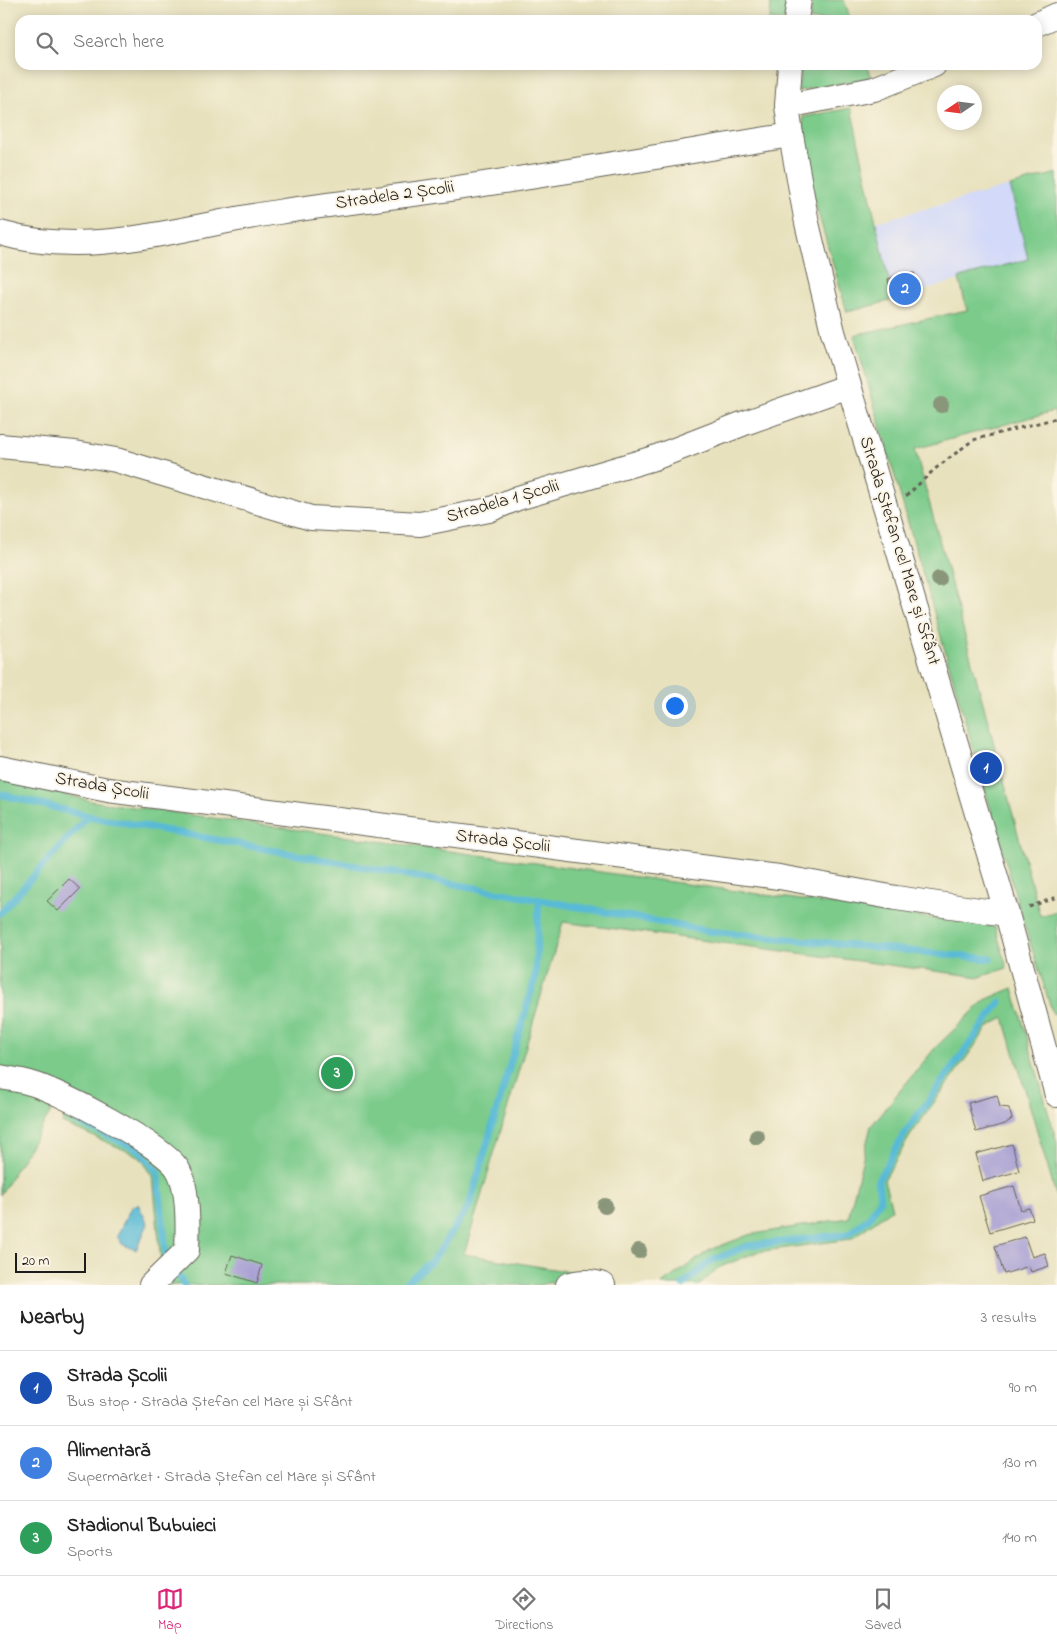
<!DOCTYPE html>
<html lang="en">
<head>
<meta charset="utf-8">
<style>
	body { margin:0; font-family:"Indie Flower",sans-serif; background:#f6f6f6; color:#222 }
	.compass { position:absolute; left:937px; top:85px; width:45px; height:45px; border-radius:50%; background:#fff; box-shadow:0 2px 12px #0003; rotate:257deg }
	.scale { position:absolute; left:15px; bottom:12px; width:71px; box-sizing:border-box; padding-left:5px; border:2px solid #1c1c1c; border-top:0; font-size:14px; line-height:18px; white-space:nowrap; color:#1c1c1c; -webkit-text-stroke:4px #fcf5e5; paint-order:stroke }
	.you { position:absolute; left:674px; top:705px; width:18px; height:18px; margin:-12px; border:4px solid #fff; border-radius:50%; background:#1a73e8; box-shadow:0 0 0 8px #1a73e833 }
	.badge { display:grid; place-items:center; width:32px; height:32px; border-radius:50%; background:#db2777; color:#fff; font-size:16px; font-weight:700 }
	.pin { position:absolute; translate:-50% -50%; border:2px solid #fff; box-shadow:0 1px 5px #0006 }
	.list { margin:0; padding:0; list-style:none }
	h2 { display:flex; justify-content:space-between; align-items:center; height:65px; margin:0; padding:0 20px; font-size:21px }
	h2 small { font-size:16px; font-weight:400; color:#767676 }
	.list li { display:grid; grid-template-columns:32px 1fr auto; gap:15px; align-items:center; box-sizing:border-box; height:75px; padding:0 20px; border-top:1px solid #e0e0e0 }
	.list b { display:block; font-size:19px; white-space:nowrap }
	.list p { margin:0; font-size:16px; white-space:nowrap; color:#767676 }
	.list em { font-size:16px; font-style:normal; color:#767676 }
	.icon { flex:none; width:28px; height:28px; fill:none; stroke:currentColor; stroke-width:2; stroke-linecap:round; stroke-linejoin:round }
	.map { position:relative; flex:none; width:1057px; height:1285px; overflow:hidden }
	.search { position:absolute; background:#fff; box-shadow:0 2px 12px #0003; left:15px; right:15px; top:15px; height:55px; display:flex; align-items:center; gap:12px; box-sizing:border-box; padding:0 18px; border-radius:15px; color:#767676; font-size:19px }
	.sheet { height:290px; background:#fff }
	nav { display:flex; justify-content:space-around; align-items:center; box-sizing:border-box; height:70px; border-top:1px solid #e0e0e0; background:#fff; font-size:14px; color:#767676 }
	nav a { display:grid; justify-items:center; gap:2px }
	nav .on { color:#db2777 }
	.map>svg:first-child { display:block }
	.built { fill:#d2d9f9 }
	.green { fill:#7bcb8b; stroke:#4c7454 }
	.water { fill:#58bad6; stroke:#3a6b79 }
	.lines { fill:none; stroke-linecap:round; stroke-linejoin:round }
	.stream { stroke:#58bad6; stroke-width:7 }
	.building { fill:#a9a1d3 }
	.minor-casing { stroke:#636154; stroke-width:26 }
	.path { stroke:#636154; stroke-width:3; stroke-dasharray:4 4; stroke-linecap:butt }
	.minor { stroke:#fff; stroke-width:24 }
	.tree { fill:#8a967a }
	.labels { text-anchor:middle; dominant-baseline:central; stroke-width:4; stroke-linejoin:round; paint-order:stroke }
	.street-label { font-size:18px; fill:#1c1c1c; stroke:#fcf5e5 }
</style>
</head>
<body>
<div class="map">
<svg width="1057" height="1285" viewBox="0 0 1057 1285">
	<rect width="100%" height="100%" fill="#fcf5e5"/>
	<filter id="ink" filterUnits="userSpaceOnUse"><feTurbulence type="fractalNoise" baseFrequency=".02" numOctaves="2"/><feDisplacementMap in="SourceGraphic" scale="10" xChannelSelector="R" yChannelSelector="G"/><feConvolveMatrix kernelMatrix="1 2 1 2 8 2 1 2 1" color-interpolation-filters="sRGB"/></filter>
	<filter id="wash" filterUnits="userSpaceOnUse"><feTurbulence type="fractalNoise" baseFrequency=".0096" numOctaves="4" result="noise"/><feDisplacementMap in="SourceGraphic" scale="20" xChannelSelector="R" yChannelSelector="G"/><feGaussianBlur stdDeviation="1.12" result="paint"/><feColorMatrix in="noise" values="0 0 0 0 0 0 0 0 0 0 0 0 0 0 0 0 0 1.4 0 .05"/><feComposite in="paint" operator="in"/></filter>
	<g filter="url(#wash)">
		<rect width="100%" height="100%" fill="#e7e1bd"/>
		<path class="built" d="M1010 186 1028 259 893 300 876 222Z"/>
		<g class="green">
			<path d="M771 0H788L785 20H770Z"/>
			<path d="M813 0H844L851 20H810Z"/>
			<path d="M802 65H867L871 78 798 91Z"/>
			<path d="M851 108 893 300 847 312 816 206 805 156 803 117Z"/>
			<path d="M1057 173V422L1054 411 915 449 1040 916 1057 911V1012L1053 1014 1023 921 854 335 967 310 959 278 1028 259 1010 186Z"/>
			<path d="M0 778 91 801 995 927 1007 968 980 977 563 922 464 1254 583 1274 540 1285H143L161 1263 153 1176 139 1156 62 1123 73 1091 0 1070Z"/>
			<path d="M1013 988 1057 1143V1199L1004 1018 989 1026 910 1136 884 1180 892 1209 851 1239 757 1252 718 1268 700 1285H660L710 1250 748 1235 848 1218 871 1126 935 1048 985 1000Z"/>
			<path d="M0 1085 48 1101 51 1112 0 1195Z"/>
		</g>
		<path class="water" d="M138 1204 148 1224 136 1250 122 1244 117 1236 131 1207Z"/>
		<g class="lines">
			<g class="stream">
				<path d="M0 794 88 816 707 931 990 959"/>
				<path d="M0 913 88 816"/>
				<path d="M76 1121 140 1150 158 1173 166 1254"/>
				<path d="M180 1278 184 1285"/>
				<path d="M403 1285 433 1260 469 1206 535 978 539 900"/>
				<path d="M683 1285 711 1261 747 1246 848 1234 869 1218 880 1200 878 1180 905 1133 1000 1002"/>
			</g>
		</g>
		<g id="blocks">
			<g class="building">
				<path d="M914 273 919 293 893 300 888 279Z"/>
				<path d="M69 879 80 889 58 911 47 901Z"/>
				<path d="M997 1095 1000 1107 1009 1108 1012 1119 1005 1124 976 1132 968 1103Z"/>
				<path d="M1012 1144 1019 1171 983 1181 976 1154Z"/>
				<path d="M1014 1186 1021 1210 1029 1208 1033 1219 990 1232 979 1196Z"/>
				<path d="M1025 1237 1032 1257 1045 1253 1049 1266 1031 1272 1029 1266 1004 1274 995 1246Z"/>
				<path d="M232 1255 262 1265 257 1283 226 1273Z"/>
			</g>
		</g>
	</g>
	<g filter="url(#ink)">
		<use href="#blocks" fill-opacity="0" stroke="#636154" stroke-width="1"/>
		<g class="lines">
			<defs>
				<g id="minor">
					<path d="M796 20 799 0"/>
					<path d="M1037 24 1057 15"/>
					<path d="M790 65 787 106 791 135 807 223 833 332 1007 914 1057 1095"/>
					<path d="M787 106 874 89 934 65"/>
					<path d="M0 233C92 260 187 225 278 212 337 203 397 197 457 188 568 172 679 153 791 135"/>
					<path d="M0 446 75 453 116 460 311 518 420 524 489 510 518 498 654 458 742 424 849 386"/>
					<path d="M0 768 108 790 779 877 896 898 1007 914"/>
					<path d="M0 1077C10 1079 20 1080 30 1083 60 1091 160 1144 177 1168 189 1186 188 1228 187 1250L151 1285"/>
					<path d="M568 1285C578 1281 593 1281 603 1285"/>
				</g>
			</defs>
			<use href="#minor" class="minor-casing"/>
			<g class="path">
				<path d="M906 496 935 469 973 440 1057 418"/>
				<path d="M1029 907 1057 897"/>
			</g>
			<use href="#minor" class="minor"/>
		</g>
		<g class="tree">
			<circle cx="941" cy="405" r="8"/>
			<circle cx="939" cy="579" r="8"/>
			<circle cx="757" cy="1137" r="8"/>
			<circle cx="605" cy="1206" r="8"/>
			<circle cx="639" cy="1251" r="8"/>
		</g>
	</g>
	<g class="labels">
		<g class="street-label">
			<text transform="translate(395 196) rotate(-8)">Stradela 2 Școlii</text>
			<text transform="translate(503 502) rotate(-16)">Stradela 1 Școlii</text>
			<text transform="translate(899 551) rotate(73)">Strada Ștefan cel Mare și Sfânt</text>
			<text transform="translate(102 787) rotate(10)">Strada Școlii</text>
			<text transform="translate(503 842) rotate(7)">Strada Școlii</text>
		</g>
	</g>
</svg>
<svg class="compass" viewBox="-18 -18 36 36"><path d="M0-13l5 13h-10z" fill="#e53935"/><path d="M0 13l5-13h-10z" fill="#767676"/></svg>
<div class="scale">20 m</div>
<div class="you"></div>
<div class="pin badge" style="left:986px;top:768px;background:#1a4fb4">1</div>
<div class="pin badge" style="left:905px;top:289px;background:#3f7fe0">2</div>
<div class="pin badge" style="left:337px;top:1073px;background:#2e9e5b">3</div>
<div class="search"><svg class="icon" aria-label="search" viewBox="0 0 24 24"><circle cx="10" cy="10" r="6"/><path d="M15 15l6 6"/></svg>Search here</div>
</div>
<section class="sheet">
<h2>Nearby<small>3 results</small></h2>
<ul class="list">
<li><span class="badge" style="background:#1a4fb4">1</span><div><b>Strada Școlii</b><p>Bus stop · Strada Ștefan cel Mare și Sfânt</p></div><em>90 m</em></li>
<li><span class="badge" style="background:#3f7fe0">2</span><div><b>Alimentară</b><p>Supermarket · Strada Ștefan cel Mare și Sfânt</p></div><em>130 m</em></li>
<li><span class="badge" style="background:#2e9e5b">3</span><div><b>Stadionul Bubuieci</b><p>Sports</p></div><em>140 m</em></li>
</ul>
</section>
<nav>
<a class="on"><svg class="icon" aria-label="map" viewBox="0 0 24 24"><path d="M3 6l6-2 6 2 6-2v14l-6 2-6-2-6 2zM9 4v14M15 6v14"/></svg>Map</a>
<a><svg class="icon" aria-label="directions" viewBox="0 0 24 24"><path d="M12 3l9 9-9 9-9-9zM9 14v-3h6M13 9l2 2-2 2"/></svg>Directions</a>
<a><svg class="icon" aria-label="saved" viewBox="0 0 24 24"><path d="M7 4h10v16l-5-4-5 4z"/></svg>Saved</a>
</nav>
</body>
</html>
